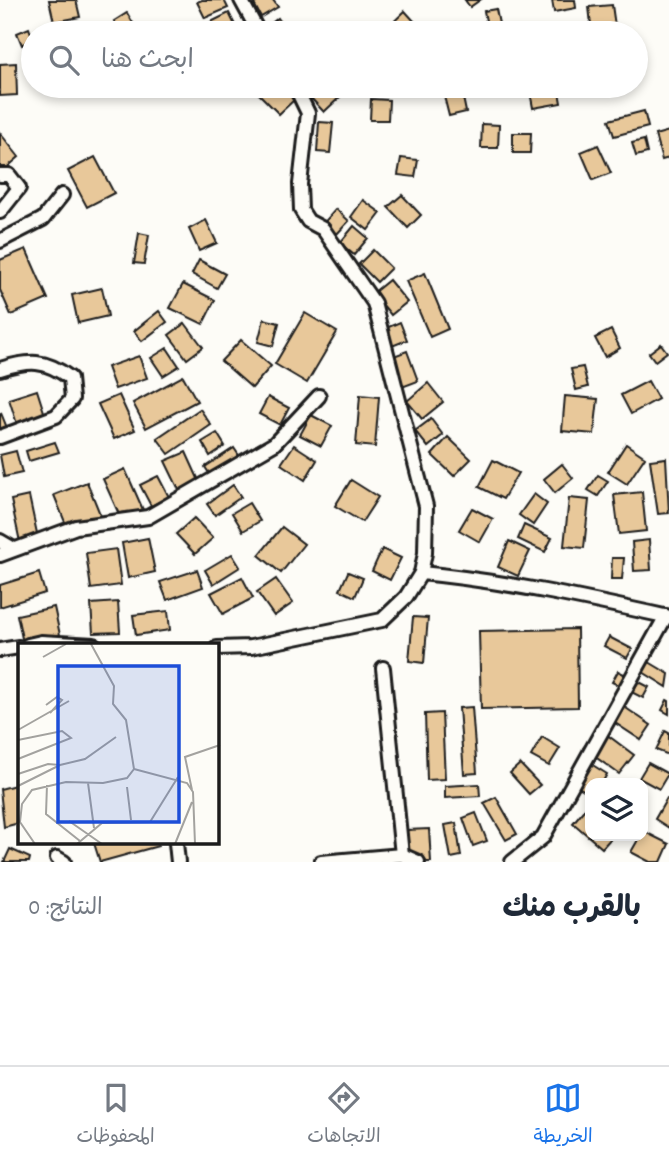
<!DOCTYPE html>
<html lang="ar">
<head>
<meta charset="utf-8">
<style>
	body { margin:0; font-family:Dekko,"Playpen Sans Arabic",sans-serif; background:#f2f2f3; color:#1f2937; direction:rtl }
	.controls { position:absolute; right:21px; bottom:21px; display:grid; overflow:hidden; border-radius:14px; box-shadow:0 4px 10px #0003 }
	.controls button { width:63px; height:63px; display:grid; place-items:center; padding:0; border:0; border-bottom:2px solid #e0e1e3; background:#fff; color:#1f2937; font:35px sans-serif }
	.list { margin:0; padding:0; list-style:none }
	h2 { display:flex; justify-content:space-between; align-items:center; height:91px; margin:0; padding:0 28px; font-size:30px }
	h2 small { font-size:23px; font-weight:400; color:#747a83 }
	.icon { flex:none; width:38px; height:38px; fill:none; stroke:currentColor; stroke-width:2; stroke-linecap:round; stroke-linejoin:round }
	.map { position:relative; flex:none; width:669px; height:862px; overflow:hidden; direction:ltr }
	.search { position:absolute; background:#fff; box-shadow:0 4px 10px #0003; left:21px; right:21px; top:21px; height:77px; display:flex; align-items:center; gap:18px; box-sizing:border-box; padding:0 24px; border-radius:38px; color:#747a83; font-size:26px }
	.sheet { height:203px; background:#fff }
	nav { display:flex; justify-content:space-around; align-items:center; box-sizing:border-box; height:98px; border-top:2px solid #e0e1e3; background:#fff; font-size:19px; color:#747a83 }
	nav a { display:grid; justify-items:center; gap:4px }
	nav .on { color:#1a73e8 }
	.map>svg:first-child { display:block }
	.building { fill:#e8c89a; stroke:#1c1c1c; stroke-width:2 }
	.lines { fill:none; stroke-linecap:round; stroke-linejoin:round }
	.minor-casing { stroke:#1c1c1c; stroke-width:18 }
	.minor { stroke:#fdfcf7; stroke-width:12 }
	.inset-road { fill:none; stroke:#a3a29f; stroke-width:2 }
	.view { fill:#1d4ed8; fill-opacity:0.15; stroke:#1d4ed8; stroke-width:3.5 }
	.inset-edge { fill:none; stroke:#1c1c1c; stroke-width:3.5 }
</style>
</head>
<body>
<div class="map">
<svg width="669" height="862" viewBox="0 0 669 862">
	<rect width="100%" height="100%" fill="#fdfcf7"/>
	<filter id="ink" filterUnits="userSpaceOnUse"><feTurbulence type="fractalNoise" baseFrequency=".0143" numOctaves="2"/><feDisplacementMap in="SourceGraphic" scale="14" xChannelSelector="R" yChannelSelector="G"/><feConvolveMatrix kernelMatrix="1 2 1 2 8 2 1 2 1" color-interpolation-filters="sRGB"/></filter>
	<g filter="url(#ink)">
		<g class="building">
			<path d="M49 0H76L80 17 54 22Z"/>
			<path d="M202 0H224L228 8 205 18 197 2Z"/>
			<path d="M261 0H273L278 7 261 17 254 4Z"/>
			<path d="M465 0H480L470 7Z"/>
			<path d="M552 0H575L576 8 554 12Z"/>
			<path d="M612 5 616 33H592L589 7Z"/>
			<path d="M496 9 499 24 487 26 484 11Z"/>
			<path d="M405 11 425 33H384L383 32Z"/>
			<path d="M127 13 139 33H121L114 21Z"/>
			<path d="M229 13 239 33H216L211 22Z"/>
			<path d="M278 18 289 33H272L267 27Z"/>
			<path d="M29 28 33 39 22 45 17 33Z"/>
			<path d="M16 63 17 95 0 96V64Z"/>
			<path d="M268 86H281L294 100 279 114 259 94Z"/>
			<path d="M319 86H330L341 96 324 112 309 96Z"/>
			<path d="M381 86H390V92L381 93Z"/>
			<path d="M529 86H558L561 103 533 108Z"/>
			<path d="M461 88 466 112 449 116 443 92Z"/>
			<path d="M371 99 389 100 388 120H370Z"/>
			<path d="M644 111 648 127 614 136 609 120Z"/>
			<path d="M319 122 333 123 330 153 317 152Z"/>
			<path d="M482 124 499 125 498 148H481Z"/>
			<path d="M669 131V158L662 160 655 135Z"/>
			<path d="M0 133 19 157 3 171 0 168Z"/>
			<path d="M513 133H531L530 153H513Z"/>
			<path d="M644 140 647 153 636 156 632 143Z"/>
			<path d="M598 145 611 173 593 180 581 152Z"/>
			<path d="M95 157 114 193 87 207 68 171Z"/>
			<path d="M401 158 418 160 415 177 398 175Z"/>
			<path d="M402 195 421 215 408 228 388 207Z"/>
			<path d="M363 200 381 213 368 230 351 217Z"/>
			<path d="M336 209 349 221 335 236 322 225Z"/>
			<path d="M206 220 217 243 199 251 189 229Z"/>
			<path d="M354 226 368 238 354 255 340 243Z"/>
			<path d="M139 233 149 235 144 264 134 263Z"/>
			<path d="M26 249 48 299 11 315 0 290V260Z"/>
			<path d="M373 250 391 268 377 282 359 264Z"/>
			<path d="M199 260 225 274 217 288 192 274Z"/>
			<path d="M425 273 448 329 430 337 406 281Z"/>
			<path d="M389 280 407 302 391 315 373 293Z"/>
			<path d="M183 284 215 300 203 324 170 308Z"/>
			<path d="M102 288 108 316 78 323 72 295Z"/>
			<path d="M159 311 167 322 142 341 134 331Z"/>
			<path d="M305 313 337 332 307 383 275 364Z"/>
			<path d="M264 319 279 323 273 346 258 342Z"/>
			<path d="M400 322 407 340 392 346 384 329Z"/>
			<path d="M185 323 203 347 187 359 169 335Z"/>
			<path d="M611 330 620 348 605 357 595 338Z"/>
			<path d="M241 340 271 366 252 388 221 361Z"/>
			<path d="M661 344 667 352 655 361 649 353Z"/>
			<path d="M167 348 179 366 163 376 151 358Z"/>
			<path d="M407 351 418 381 402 387 391 357Z"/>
			<path d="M139 356 147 378 115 389 107 367Z"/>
			<path d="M583 367 588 387 576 390 571 369Z"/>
			<path d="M183 376 197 401 146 428 133 403Z"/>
			<path d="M648 381 658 399 631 414 621 395Z"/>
			<path d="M428 383 443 402 422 419 407 401Z"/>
			<path d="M37 390 45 415 17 424 9 399Z"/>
			<path d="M119 395 135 430 114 439 98 404Z"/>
			<path d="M360 395 379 397 375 447 356 445Z"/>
			<path d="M565 396 598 399 594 434 562 431Z"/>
			<path d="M268 397 289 408 280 425 259 414Z"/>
			<path d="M200 409 211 425 169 454 157 438Z"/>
			<path d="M1 413 7 428 0 431V414Z"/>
			<path d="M311 415 332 426 321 446 300 435Z"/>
			<path d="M431 419 443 435 428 447 415 431Z"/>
			<path d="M217 433 225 446 210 456 202 442Z"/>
			<path d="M448 437 471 459 454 476 432 455Z"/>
			<path d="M55 442 59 452 29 461 26 451Z"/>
			<path d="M626 444 645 457 627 484 608 472Z"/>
			<path d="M294 445 317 460 305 480 281 464Z"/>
			<path d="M234 448 246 466 217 485 205 467Z"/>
			<path d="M16 451 22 473 4 477 0 455Z"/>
			<path d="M186 452 201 485 181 494 165 461Z"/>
			<path d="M666 458 669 513 658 514 650 460Z"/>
			<path d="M493 460 518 473 503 499 479 487Z"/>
			<path d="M562 464 573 478 555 493 544 479Z"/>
			<path d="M125 469 144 512 122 521 103 479Z"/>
			<path d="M598 475 608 481 598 496 588 490Z"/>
			<path d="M158 476 169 497 151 506 140 485Z"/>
			<path d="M351 480 378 497 362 522 335 506Z"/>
			<path d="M87 482 102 519 69 532 54 495Z"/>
			<path d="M233 485 241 497 215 515 207 504Z"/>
			<path d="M642 492 646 531 619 534 614 495Z"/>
			<path d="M534 494 547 504 533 525 519 515Z"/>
			<path d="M29 496 38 538 20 542 11 500Z"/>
			<path d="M569 498 589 500 584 548 564 546Z"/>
			<path d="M249 503 260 521 243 531 232 513Z"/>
			<path d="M472 508 493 519 480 542 459 530Z"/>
			<path d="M194 518 213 538 195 554 176 534Z"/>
			<path d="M524 525 552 538 545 552 518 539Z"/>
			<path d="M282 527 304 544 281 573 259 555Z"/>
			<path d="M148 538 155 572 128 578 122 543Z"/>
			<path d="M649 540 651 570 634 571 632 542Z"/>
			<path d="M509 541 530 551 518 576 498 567Z"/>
			<path d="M116 549 121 585 91 589 86 553Z"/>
			<path d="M382 549 401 558 390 580 372 571Z"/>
			<path d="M232 554 240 567 213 584 205 570Z"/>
			<path d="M612 558H624L622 579H611Z"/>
			<path d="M197 570 203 587 167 600 160 582Z"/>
			<path d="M348 572 363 578 355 597 340 590Z"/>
			<path d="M39 573 45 593 0 607V585Z"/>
			<path d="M242 577 253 598 223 614 211 593Z"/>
			<path d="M276 579 293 603 274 616 257 592Z"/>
			<path d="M118 602 120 632 93 633 91 604Z"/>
			<path d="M54 607 60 635 23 643 17 615Z"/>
			<path d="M168 611 170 630 136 635 133 615Z"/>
			<path d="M413 617 428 618 424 663 409 661Z"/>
			<path d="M577 629 578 707 481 709 479 631Z"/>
			<path d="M609 637 632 649 627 658 604 646Z"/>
			<path d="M644 659 669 674 667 687 638 669Z"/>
			<path d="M618 671 649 687 643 698 612 682Z"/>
			<path d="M614 700 651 725 641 740 603 715Z"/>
			<path d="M667 700 669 701V714L662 710Z"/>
			<path d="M472 707 477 773 464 774 459 708Z"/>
			<path d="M442 713 445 779 427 780 425 714Z"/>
			<path d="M598 728 634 755 619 774 583 748Z"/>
			<path d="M665 731 669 733V755L656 750Z"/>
			<path d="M542 737 560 748 549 766 531 756Z"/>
			<path d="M648 763 668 774 659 789 639 778Z"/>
			<path d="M520 764 540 785 529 794 510 773Z"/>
			<path d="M591 764 607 774 602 783H590V794L577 786Z"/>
			<path d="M19 784V823L4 827 0 789Z"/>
			<path d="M479 784 480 796 445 798V786Z"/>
			<path d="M496 797 517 834 506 840 484 803Z"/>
			<path d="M667 798H669V828L655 819Z"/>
			<path d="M587 806 590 809V836H613L602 848 573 823Z"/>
			<path d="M476 813 487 841 473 846 463 818Z"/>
			<path d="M456 823 461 856 451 858 445 825Z"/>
			<path d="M429 829 431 862H409L407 830Z"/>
			<path d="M643 831 669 844 661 862H650L631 852Z"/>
			<path d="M94 843H157L158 846 100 862Z"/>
			<path d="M10 849 30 858 29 862H4Z"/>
		</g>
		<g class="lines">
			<defs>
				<g id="minor">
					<path d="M241 0 259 33"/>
					<path d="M0 175H9L19 188 0 212"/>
					<path d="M0 241 43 219 62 195"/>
					<path d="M0 369C29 360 45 359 70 378L72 399 56 416 0 437"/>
					<path d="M0 541 12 548"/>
					<path d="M0 555 76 527 148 517 274 444 319 396"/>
					<path d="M421 573C505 581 587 599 669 617"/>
					<path d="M28 645 41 642 94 645"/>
					<path d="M217 648 251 647 382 620 406 597 421 573 425 553 426 506 374 303 323 229 308 221 301 210 300 184 308 113 295 86"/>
					<path d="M0 650 19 647"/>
					<path d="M383 668 402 855"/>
					<path d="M176 843 178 862"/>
					<path d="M57 858 64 862"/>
					<path d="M321 862 402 855 418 862"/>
					<path d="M512 862 543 837 666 616"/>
				</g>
			</defs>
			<use href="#minor" class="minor-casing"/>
			<use href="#minor" class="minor"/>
		</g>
	</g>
	<g transform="translate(18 643)">
		<rect width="201" height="201" fill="#fdfcf7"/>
		<path class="inset-road" d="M25 14 48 1M28 62 39 54 44 57 32 70M0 87 51 58M0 97 44 88 53 95 0 116M116 126 169 140 175 149 177 201M0 131 30 121 42 122M70 140 76 185M29 142 28 171 62 198M0 143 42 122 67 116 98 94M109 144 113 177M174 147 167 114 202 102M51 178 84 201M17 201 2 179 4 161 14 147 48 139 85 140 109 135 116 126 108 77 95 61 96 43 73 1M59 201 84 180 132 179 160 134M157 201 174 159"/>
		<path class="view" d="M40 23H161V179H40Z"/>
		<rect width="201" height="201" class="inset-edge"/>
	</g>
</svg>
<div class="controls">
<button><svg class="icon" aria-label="layers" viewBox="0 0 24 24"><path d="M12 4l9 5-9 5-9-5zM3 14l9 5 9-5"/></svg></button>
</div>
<div class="search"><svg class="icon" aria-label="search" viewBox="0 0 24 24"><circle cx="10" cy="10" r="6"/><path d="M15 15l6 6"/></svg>ابحث هنا</div>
</div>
<section class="sheet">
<h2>بالقرب منك<small>النتائج: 0</small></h2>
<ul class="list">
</ul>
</section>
<nav>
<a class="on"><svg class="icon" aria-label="map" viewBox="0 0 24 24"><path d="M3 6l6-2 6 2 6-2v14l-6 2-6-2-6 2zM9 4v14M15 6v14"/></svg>الخريطة</a>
<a><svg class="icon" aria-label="directions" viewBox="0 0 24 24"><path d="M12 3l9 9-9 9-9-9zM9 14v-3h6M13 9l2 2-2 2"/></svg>الاتجاهات</a>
<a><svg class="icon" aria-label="saved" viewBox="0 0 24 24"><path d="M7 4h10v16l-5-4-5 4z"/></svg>المحفوظات</a>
</nav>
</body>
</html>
